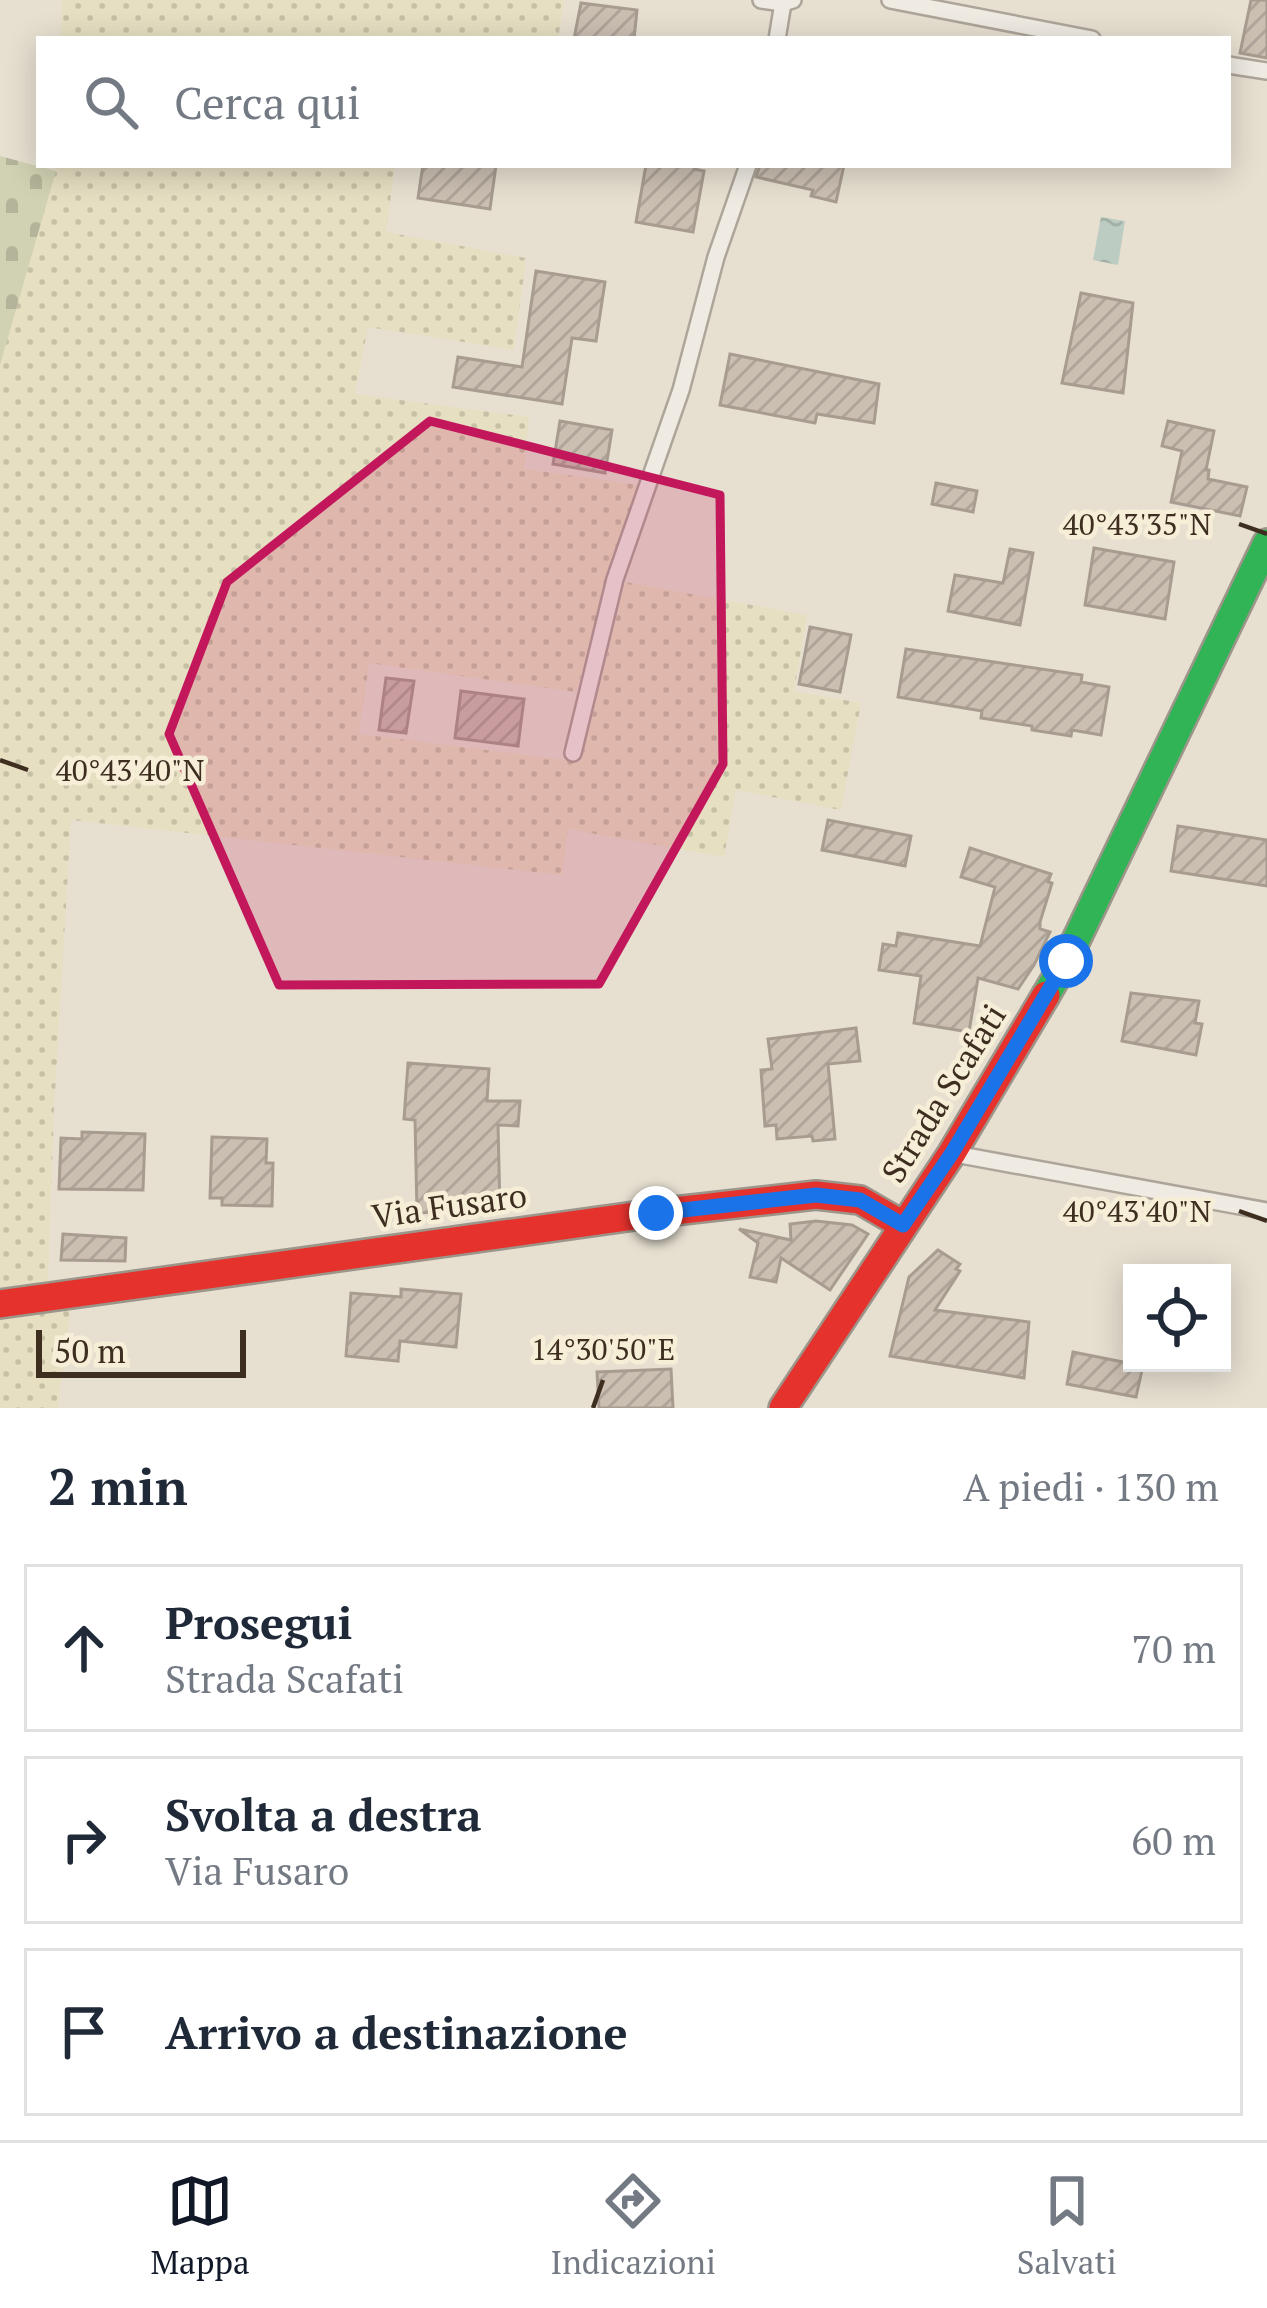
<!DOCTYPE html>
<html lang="it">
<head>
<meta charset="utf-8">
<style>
	body { margin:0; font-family:"PT Serif",serif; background:#f2f2f3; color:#1f2937 }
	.controls { position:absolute; right:36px; bottom:36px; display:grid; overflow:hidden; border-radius:0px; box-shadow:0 6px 30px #0003 }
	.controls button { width:108px; height:108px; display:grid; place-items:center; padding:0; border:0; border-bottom:3px solid #e0e1e3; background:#fff; color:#1f2937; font:60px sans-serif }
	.scale { position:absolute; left:36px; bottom:30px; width:210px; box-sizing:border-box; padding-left:12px; border:6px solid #3d2e20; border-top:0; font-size:33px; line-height:42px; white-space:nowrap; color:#3d2e20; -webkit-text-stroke:9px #f7eed8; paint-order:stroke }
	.stop { position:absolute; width:36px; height:36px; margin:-27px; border:9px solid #1a73e8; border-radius:50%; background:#fff }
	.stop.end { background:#1a73e8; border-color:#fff; box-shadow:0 3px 12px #0008 }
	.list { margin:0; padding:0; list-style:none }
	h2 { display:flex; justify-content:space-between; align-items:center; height:156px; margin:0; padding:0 48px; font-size:51px }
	h2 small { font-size:39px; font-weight:400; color:#747a83 }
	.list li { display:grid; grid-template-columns:78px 1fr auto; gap:36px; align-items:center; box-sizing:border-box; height:168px; margin:0 24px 24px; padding:0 24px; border:3px solid #e0e1e3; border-radius:0px }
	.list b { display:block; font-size:45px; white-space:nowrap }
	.list p { margin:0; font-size:39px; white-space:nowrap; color:#747a83 }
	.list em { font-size:39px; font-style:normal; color:#747a83 }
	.icon { flex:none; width:66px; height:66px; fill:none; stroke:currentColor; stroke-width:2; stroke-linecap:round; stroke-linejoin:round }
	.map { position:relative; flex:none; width:1267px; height:1408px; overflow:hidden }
	.search { position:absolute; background:#fff; box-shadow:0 6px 30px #0003; left:36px; right:36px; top:36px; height:132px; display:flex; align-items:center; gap:30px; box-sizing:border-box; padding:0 42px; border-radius:0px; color:#747a83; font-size:45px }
	.sheet { height:732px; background:#fff }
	nav { display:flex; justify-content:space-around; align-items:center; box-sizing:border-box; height:168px; border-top:3px solid #e0e1e3; background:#fff; font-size:33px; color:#747a83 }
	nav a { display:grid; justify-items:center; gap:6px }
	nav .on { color:#111827 }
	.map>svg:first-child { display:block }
	.farmland { fill:url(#farmland-dots) }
	.cemetery { fill:url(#cemetery-stones) }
	.water { fill:url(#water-ripples) }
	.building { fill:url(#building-hatch); stroke:#a89c90; stroke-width:3 }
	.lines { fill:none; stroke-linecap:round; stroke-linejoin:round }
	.lane-casing { stroke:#ada599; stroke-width:20 }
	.fast-casing { stroke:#9c958a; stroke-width:32 }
	.jam-casing { stroke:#9c958a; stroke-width:32 }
	.lane { stroke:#efebe3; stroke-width:15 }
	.fast { stroke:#30b455; stroke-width:27 }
	.jam { stroke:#e5322d; stroke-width:27 }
	.route { stroke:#1a73e8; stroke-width:15 }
	.marked { fill:#c2185b; fill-opacity:0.2; stroke:#c2185b; stroke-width:9; stroke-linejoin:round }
	.ticks { fill:none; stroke:#3d2e20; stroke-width:4.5 }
	.labels { text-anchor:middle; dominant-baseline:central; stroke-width:9; stroke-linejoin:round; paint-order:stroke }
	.street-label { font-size:33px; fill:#3d2e20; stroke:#f7eed8 }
	.ticks-label { font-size:30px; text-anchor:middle; fill:#3d2e20; stroke:#f7eed8; stroke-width:9; stroke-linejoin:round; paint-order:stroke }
</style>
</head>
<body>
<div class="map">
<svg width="1267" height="1408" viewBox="0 0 1267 1408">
	<defs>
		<pattern id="farmland-dots" width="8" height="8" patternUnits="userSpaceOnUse" patternTransform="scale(3)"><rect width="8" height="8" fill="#e6dfc2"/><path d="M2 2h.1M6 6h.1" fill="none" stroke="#c6c0a6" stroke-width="1.8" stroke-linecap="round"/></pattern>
		<pattern id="cemetery-stones" width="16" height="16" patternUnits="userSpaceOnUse" patternTransform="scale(3)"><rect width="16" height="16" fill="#d1d1b3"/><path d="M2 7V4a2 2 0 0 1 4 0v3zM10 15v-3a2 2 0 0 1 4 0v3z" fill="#b4b49a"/></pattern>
		<pattern id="water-ripples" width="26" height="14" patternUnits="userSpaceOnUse" patternTransform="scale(3)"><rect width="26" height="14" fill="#bcccc2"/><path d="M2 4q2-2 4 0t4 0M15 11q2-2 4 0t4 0" fill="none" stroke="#a2b0a6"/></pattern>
		<pattern id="building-hatch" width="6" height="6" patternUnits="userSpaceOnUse" patternTransform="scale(3)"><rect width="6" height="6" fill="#cbbfb2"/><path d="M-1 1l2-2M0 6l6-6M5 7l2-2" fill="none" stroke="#afa499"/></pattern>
	</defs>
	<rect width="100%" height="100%" fill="#e7e0d1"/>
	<g class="farmland">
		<path d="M62 0H564L558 39H61Z"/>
		<path d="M56 165H395L386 232 526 258 514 350 368 327 355 394 529 417 524 469 639 485 576 692 369 663 359 734 581 762 625 582 807 615 794 691 861 703 841 810 736 790 724 857 568 829 562 875 71 820 54 1110 48 1281 0 1288V365Z"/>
		<path d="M71 1305 58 1408H0V1315Z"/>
	</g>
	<path class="cemetery" d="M0 156 56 171 0 365Z"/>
	<path class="water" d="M1101 217 1125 221 1118 265 1093 260Z"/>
	<g class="building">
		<path d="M1251 0H1267V58L1240 53Z"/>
		<path d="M581 3 637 10 634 39H574Z"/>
		<path d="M423 165H496L490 209 418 198Z"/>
		<path d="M646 165H695L694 169 704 171 693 232 636 222Z"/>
		<path d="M760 165H844L836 202 811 196 813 190 756 177Z"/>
		<path d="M536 271 605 282 596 341 572 338 562 404 453 387 458 357 522 367Z"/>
		<path d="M1081 293 1133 303 1123 393 1062 383Z"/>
		<path d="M730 354 879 384 874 423 817 414 815 423 720 405Z"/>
		<path d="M560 421 612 430 605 473 553 464Z"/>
		<path d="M1168 421 1214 431 1206 470H1209L1208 479 1247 487 1240 516 1171 502 1182 451 1162 446Z"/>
		<path d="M936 483 977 491 973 512 932 504Z"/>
		<path d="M1094 548 1174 562 1165 619 1085 605Z"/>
		<path d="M1010 549 1033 553 1020 625 948 611 955 575 1003 583Z"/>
		<path d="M810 627 851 635 840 692 799 684Z"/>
		<path d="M906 649 1082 675 1081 682 1109 687 1101 735 1072 730 1071 736 1032 730V726L981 718 982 711 898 697Z"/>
		<path d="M386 678 414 681 406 733 379 730Z"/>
		<path d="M461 691 524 699 518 746 455 738Z"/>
		<path d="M828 820 911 836 905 866 822 850Z"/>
		<path d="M1178 826 1267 840V886L1171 871Z"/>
		<path d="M970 848 1051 874 1048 882 1052 883 1040 922V929L1050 932 1034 965 1018 989 978 978 969 1032 914 1023 921 976 879 970 883 944 896 946 898 933 980 946 995 887 961 877Z"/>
		<path d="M1131 993 1199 1001 1195 1023 1202 1024 1196 1055 1122 1041Z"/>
		<path d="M856 1028 860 1061 828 1064 835 1139 813 1141 812 1136 777 1139 776 1125 765 1126 761 1070 772 1069 768 1039Z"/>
		<path d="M408 1063 489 1069 487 1101H520L518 1126 498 1125 500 1209 417 1213 415 1120 404 1119Z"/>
		<path d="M82 1132 145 1134 143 1190 59 1189 61 1138 82 1139Z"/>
		<path d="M212 1137 267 1139 266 1163H273L272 1206 222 1205V1198H210Z"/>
		<path d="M816 1221 852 1225 868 1234 830 1290 781 1258 776 1282 750 1277 758 1243 739 1229 791 1240 790 1224Z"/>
		<path d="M63 1234 126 1238 125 1261 61 1260Z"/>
		<path d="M938 1250 960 1264 956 1269 960 1271 935 1310 1029 1322 1024 1378 890 1356 909 1277Z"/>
		<path d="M401 1289 461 1294 456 1347 400 1341 398 1361 346 1356 351 1293 401 1297Z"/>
		<path d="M1073 1352 1143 1366 1136 1397 1067 1384Z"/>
		<path d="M671 1369 673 1408H599L597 1372Z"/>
	</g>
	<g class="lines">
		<defs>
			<g id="lane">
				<path d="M761 0 783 3"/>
				<path d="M890 0 1092 39"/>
				<path d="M777 39 783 3 793 0"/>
				<path d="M1228 65 1267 71"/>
				<path d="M573 753 615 579 681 390 716 257 748 165"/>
				<path d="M955 1154 1267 1211"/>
			</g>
			<path id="fast" d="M1046 995 1066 961 1267 543"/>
			<g id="jam">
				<path d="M0 1304 656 1213 816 1195 860 1200 903 1225"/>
				<path d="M783 1408 952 1153 1046 995"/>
			</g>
		</defs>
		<use href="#lane" class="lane-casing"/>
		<use href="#fast" class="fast-casing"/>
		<use href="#jam" class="jam-casing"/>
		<use href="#lane" class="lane"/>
		<use href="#fast" class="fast"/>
		<use href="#jam" class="jam"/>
	</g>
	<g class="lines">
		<path class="route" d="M656 1213 816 1195 860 1200 903 1225 952 1153 1066 961"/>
	</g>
	<path class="marked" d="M430 421 720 495 723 764 599 984 279 985 169 734 227 582Z"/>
	<path class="ticks" d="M1239 524 1267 534M0 760 28 770M1239 1211 1267 1221M593 1408 603 1380"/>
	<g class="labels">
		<g class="street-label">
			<text transform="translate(943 1093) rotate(-58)">Strada Scafati</text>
			<text transform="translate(449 1205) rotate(-8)">Via Fusaro</text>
		</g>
	</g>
	<g class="ticks-label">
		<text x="1137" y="535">40°43'35"N</text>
		<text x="130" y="781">40°43'40"N</text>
		<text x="1137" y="1222">40°43'40"N</text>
		<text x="603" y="1360">14°30'50"E</text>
	</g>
</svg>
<div class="controls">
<button><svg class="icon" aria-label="locate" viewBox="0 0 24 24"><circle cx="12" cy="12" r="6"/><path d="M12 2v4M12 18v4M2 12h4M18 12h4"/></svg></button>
</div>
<div class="scale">50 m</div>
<div class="stop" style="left:1066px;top:961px"></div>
<div class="stop end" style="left:656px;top:1213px"></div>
<div class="search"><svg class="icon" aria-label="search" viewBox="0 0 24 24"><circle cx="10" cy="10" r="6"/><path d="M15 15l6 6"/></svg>Cerca qui</div>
</div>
<section class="sheet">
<h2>2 min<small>A piedi · 130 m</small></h2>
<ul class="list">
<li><svg class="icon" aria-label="ahead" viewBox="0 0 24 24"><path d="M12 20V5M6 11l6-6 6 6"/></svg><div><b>Prosegui</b><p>Strada Scafati</p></div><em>70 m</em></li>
<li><svg class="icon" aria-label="right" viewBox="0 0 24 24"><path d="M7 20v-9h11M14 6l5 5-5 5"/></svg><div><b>Svolta a destra</b><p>Via Fusaro</p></div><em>60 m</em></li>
<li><svg class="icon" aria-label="arrive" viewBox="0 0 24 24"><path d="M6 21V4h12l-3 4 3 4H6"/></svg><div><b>Arrivo a destinazione</b></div></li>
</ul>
</section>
<nav>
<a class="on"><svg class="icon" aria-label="map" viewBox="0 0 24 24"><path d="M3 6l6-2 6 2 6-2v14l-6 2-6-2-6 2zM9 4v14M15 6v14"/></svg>Mappa</a>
<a><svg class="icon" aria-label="directions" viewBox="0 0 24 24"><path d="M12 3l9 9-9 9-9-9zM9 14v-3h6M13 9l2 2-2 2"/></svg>Indicazioni</a>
<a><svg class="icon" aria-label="saved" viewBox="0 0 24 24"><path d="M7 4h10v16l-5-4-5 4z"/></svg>Salvati</a>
</nav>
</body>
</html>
